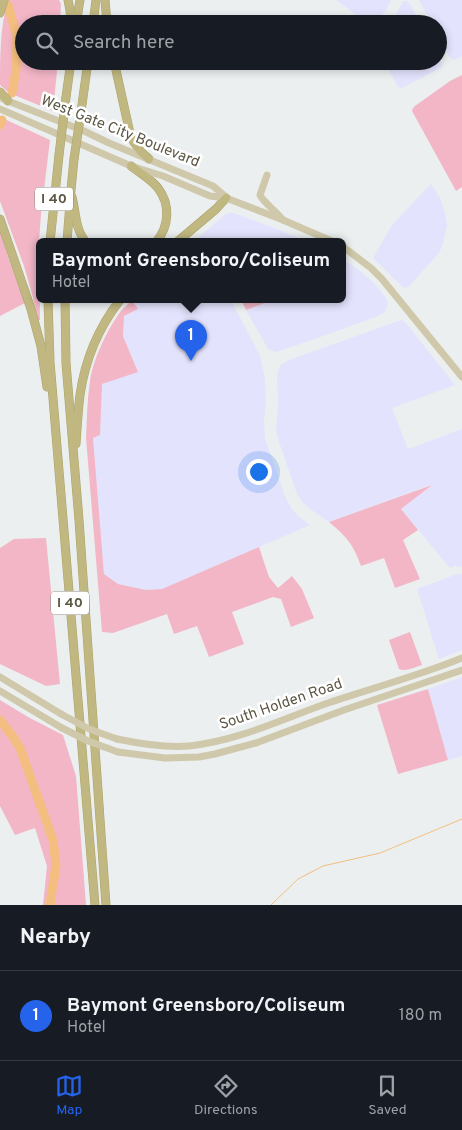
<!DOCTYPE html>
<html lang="en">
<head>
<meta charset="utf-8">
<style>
	body { margin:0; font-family:Overpass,sans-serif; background:#20242c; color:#f1f3f6 }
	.you { position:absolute; left:258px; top:471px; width:18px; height:18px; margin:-12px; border:4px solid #fff; border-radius:50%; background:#1a73e8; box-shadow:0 0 0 8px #1a73e833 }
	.badge { display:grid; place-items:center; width:32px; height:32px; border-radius:50%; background:#2563eb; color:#fff; font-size:16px; font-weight:700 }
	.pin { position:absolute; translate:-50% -41px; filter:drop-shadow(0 1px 2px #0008) }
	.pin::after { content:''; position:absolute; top:26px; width:18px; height:15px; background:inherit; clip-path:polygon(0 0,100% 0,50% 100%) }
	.popup { position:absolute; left:36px; top:238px; width:310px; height:65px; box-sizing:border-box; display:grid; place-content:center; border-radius:8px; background:#171b24; filter:drop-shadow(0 1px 4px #0005); font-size:16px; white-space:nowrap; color:#9ea1a6 }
	.popup b { font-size:19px; color:#f1f3f6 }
	.popup::after { content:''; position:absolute; left:50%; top:100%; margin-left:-10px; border:10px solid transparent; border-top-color:#171b24 }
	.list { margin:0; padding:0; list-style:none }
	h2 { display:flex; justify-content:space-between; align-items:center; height:65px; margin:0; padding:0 20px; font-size:21px }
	h2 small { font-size:16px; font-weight:400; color:#9ea1a6 }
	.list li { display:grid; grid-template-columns:32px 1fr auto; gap:15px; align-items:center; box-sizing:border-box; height:90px; padding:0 20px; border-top:1px solid #363941 }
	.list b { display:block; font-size:19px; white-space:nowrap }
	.list p { margin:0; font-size:16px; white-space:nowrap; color:#9ea1a6 }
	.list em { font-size:16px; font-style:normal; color:#9ea1a6 }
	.icon { flex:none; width:28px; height:28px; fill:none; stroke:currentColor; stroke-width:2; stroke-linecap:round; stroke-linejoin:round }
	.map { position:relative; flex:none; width:462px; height:905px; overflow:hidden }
	.search { position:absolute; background:#171b24; box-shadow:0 2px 8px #0003; left:15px; right:15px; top:15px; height:55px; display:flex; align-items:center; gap:12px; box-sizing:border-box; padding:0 18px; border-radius:28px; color:#9ea1a6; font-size:19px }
	.sheet { height:155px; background:#171b24 }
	nav { display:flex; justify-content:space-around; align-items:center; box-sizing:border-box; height:70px; border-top:1px solid #363941; background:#171b24; font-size:14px; color:#9ea1a6 }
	nav a { display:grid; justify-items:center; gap:2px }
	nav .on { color:#2563eb }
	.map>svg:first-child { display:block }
	.commercial { fill:#e4e3fd }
	.green { fill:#f2b6c7 }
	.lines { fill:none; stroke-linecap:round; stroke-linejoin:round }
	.stream { stroke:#f3be7f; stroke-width:1 }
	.river { stroke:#f3be7f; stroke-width:9 }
	.highway-casing { stroke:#aca36b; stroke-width:9 }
	.major { stroke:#cfc8aa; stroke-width:7 }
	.highway { stroke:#c1b780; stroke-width:8 }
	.highway-bridge-casing { stroke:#aca36b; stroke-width:9; stroke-linecap:butt }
	.major-bridge { stroke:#cfc8aa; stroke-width:7 }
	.highway-bridge { stroke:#c1b780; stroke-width:8 }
	.labels { text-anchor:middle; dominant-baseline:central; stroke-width:5; stroke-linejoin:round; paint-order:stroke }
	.shield { fill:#fff; stroke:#8d897c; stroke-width:1 }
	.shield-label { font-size:14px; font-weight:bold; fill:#5c5744 }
	.street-label { font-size:15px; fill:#5c5744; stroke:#fff }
</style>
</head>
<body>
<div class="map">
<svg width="462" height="905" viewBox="0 0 462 905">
	<rect width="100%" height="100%" fill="#eceff0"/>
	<g class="commercial">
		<path d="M336 0H391L385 12 379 17 365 24 363 23 355 14Z"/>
		<path d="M419 0H462V56L455 60 451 59 438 35V24H432Z"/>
		<path d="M403 1H407L410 4 421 24H389L394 19Z"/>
		<path d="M438 55 442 63V67L402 88 398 87 384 61H438Z"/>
		<path d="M431 184 439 196 445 212 447 225 443 244 439 253 412 283 408 287 404 288 373 258 392 225Z"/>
		<path d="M230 213H234L277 229 307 242H193L226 214Z"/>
		<path d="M342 259 359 270 375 284 386 298 388 303 386 310 383 313 373 318 315 339 276 352 268 349 246 310 273 300H342Z"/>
		<path d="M133 300H231L260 356 265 379 266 404 264 421 265 438 285 496 291 508 298 516 310 525 162 589 146 590 118 584 104 574 103 562 93 438 100 435 102 384 138 371 123 336 124 316 138 309Z"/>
		<path d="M401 320 405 322 455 385 392 408 408 449 462 429V567L455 566 450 568 401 509 430 485 329 522 310 509 303 503 297 494 278 439 276 430 278 406 277 375 279 368 281 365 289 360Z"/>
		<path d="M457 574H462V650L439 659 417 589Z"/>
		<path d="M462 677V756L448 760 428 689Z"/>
	</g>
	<g class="green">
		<path d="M8 0H59L61 4 60 24H24V61H58L53 111 9 93 0 85C0 57 0 26 8 0Z"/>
		<path d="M462 75V187L456 191 412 111 413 108 415 106 450 81Z"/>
		<path d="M0 117 50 140 41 214 39 242 40 320H38L32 294 24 266 0 201Z"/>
		<path d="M0 229 8 257 25 303 0 316Z"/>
		<path d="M132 300 138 309 124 316 123 336 138 372 102 384 100 435 93 438 104 574 118 584 146 590 162 589 259 547 269 577 278 588 292 576 302 589 314 618 291 627 281 599 273 597 232 612 244 644 209 657 197 626 174 634 167 614 113 633 102 632 86 438C87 419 87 400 90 381 93 359 108 328 121 311 125 307 129 303 132 300Z"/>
		<path d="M241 300H273L246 310Z"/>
		<path d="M432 485 401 509 418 530 403 540 420 579 395 588 384 558 361 566C353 544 347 537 329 522Z"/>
		<path d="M46 538 60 684 46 686 0 664V548L14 539Z"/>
		<path d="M410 632 422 665C415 667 406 672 399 669L389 640Z"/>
		<path d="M428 689 448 760 398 774 377 705Z"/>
		<path d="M0 700 28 717 63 735 76 776 86 905H43L47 866 35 828 15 835 0 806Z"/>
	</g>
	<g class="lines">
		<path class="stream" d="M271 905 298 879 323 866 380 853 462 819"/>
		<g class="river">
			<path d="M8 5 17 37 16 70 12 93"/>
			<path d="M0 125 2 120"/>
			<path d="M0 720 13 737 20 748 53 840 56 865 50 905"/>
		</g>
		<defs>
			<g id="highway">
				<path d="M68 0 70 10 71 24"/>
				<path d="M105 0 107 24"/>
				<path d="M0 13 4 0"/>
				<path d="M76 24 80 0"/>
				<path d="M93 24 96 0"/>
				<path d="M114 61 131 138 141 152 149 159"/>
				<path d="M0 92 8 101"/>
				<path d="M66 97 71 61"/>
				<path d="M81 112 88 61"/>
				<path d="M131 166C140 173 151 179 158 188 171 205 169 227 156 242"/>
				<path d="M72 197C76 212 75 230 86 242"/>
				<path d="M0 219 31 309 41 346 47 387"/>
				<path d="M50 242 59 155"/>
				<path d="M67 242 71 190 74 159"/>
				<path d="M177 242 216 209 226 198"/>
				<path d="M48 300 50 362 95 905"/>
				<path d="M65 300 66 363 79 520 106 905"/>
				<path d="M76 444C77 428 78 411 80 395 85 360 99 327 120 300"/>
			</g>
		</defs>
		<use href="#highway" class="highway-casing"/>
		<g class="major">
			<path d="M3 99 84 131 109 143 213 186 226 197"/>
			<path d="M0 109 131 166 163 176 210 196 226 198 283 220 334 242"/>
			<path d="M267 175 260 195C263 202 277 212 283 220"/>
			<path d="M342 246 371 268 382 279 462 377"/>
			<path d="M0 677 61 714"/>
			<path d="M0 691 62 728"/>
			<path d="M117 739C141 744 165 748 189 746 238 741 282 719 328 703 372 688 418 676 462 658"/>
			<path d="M118 752 165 758 199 757 215 754 256 743 344 710 462 670"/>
		</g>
		<use href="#highway" class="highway"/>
		<defs>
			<g id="highway-bridge">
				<path d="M59 155 66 97"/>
				<path d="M74 159 81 112"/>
			</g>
		</defs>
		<use href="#highway-bridge" class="highway-bridge-casing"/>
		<g class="major-bridge">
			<path d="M61 714 89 729 117 739"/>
			<path d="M62 728 88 741 118 752"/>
		</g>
		<use href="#highway-bridge" class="highway-bridge"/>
	</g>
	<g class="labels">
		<g class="shield">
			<rect x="35" y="187.5" width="38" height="23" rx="4"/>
			<rect x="51" y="591.5" width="38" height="23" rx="4"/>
		</g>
		<g class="shield-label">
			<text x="54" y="199">I 40</text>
			<text x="70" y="603">I 40</text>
		</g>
		<g class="street-label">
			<text transform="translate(120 132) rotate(22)">West Gate City Boulevard</text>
			<text transform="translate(281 705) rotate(-19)">South Holden Road</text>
		</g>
	</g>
</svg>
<div class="you"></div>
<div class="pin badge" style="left:191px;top:361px">1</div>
<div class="popup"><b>Baymont Greensboro/Coliseum</b>Hotel</div>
<div class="search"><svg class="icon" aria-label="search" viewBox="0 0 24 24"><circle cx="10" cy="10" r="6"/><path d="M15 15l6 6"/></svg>Search here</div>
</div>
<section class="sheet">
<h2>Nearby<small></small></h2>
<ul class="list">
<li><span class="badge">1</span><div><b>Baymont Greensboro/Coliseum</b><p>Hotel</p></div><em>180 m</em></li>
</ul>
</section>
<nav>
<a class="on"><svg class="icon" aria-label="map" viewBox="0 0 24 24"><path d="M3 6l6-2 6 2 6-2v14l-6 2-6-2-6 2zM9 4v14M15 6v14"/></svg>Map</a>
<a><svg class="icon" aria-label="directions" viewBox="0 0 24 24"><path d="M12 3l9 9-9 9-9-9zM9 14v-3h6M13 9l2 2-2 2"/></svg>Directions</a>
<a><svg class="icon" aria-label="saved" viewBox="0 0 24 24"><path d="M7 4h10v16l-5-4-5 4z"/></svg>Saved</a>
</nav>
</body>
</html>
